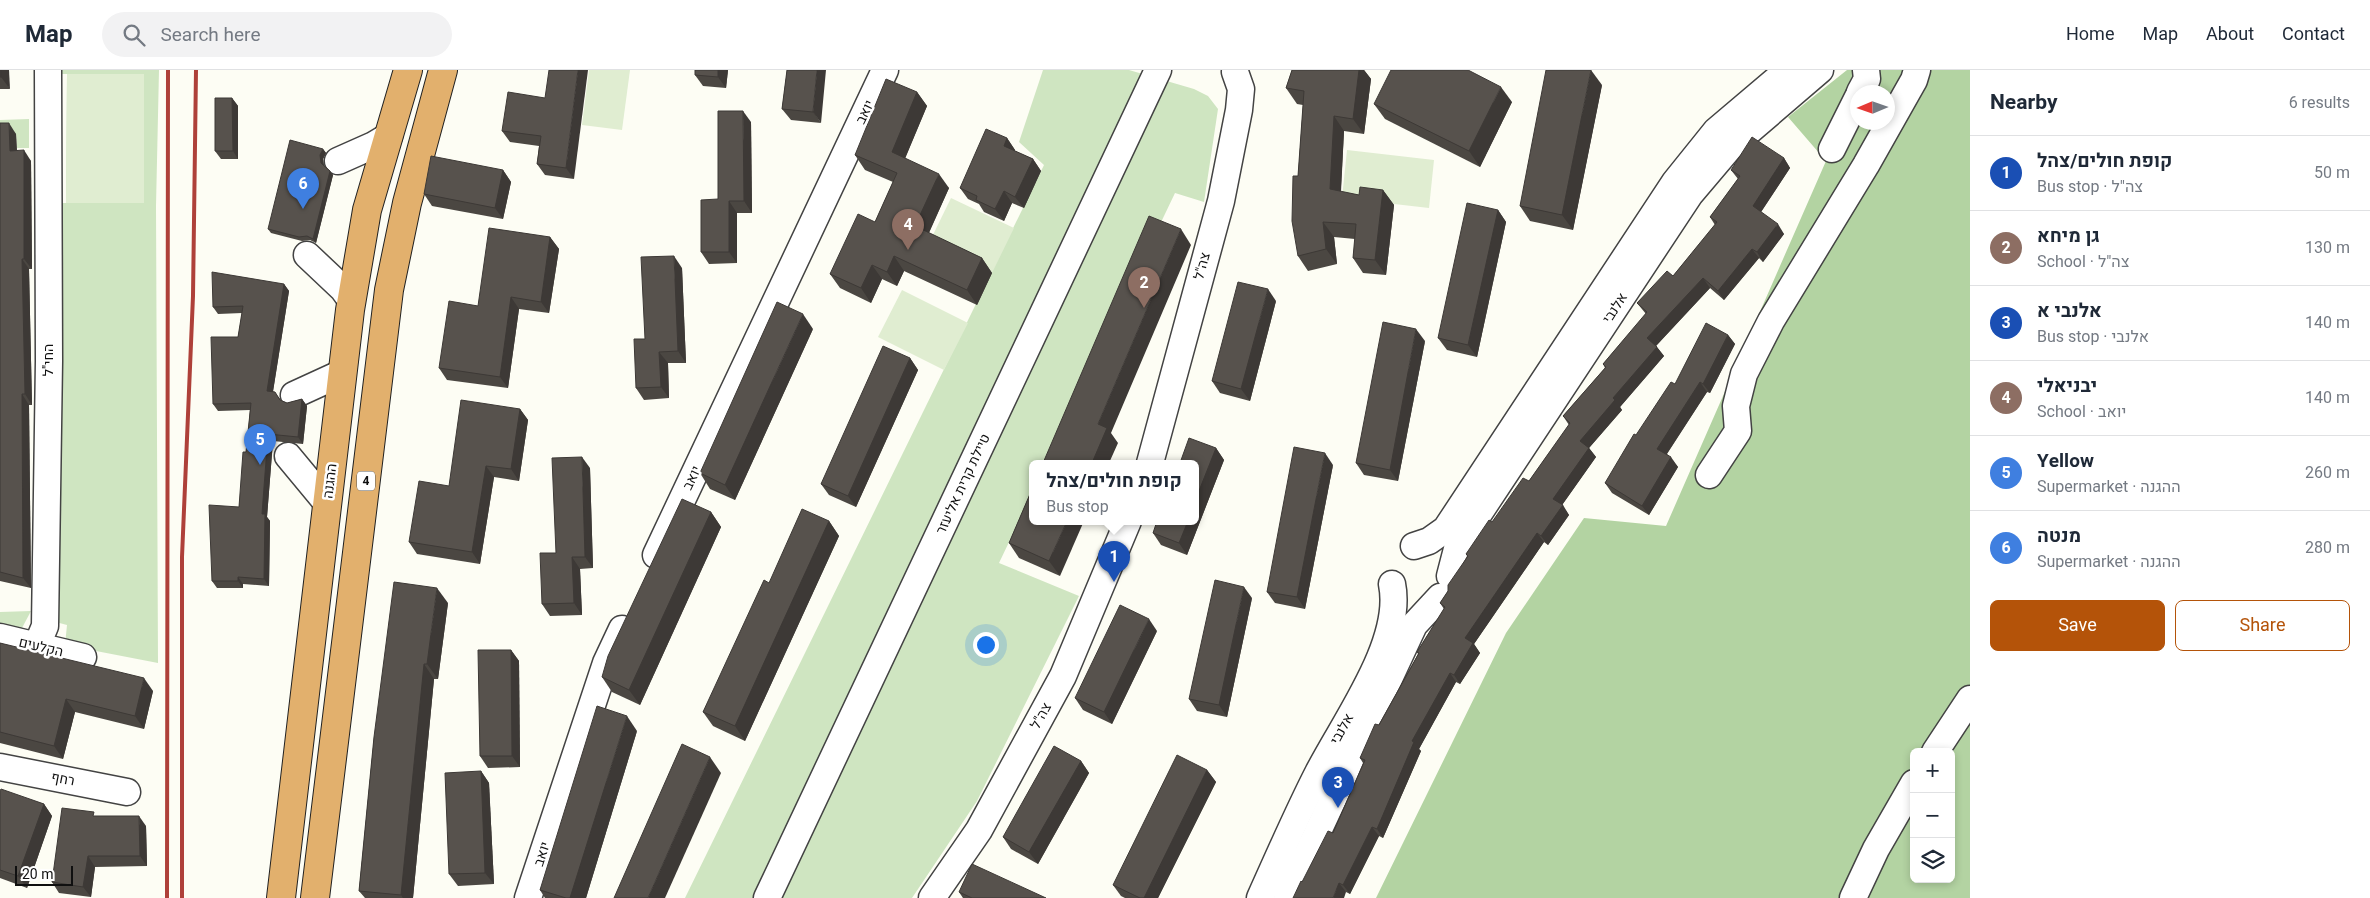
<!DOCTYPE html>
<html lang="en">
<head>
<meta charset="utf-8">
<style>
	body { margin:0; font-family:Georgia,Heebo,serif; background:#f2f2f3; color:#1f2937 }
	.controls { position:absolute; right:15px; bottom:15px; display:grid; overflow:hidden; border-radius:8px; box-shadow:0 2px 8px #0003 }
	.controls button { width:45px; height:45px; display:grid; place-items:center; padding:0; border:0; border-bottom:1px solid #e0e1e3; background:#fff; color:#1f2937; font:25px sans-serif }
	.compass { position:absolute; left:1850px; top:15px; width:45px; height:45px; border-radius:50%; background:#fff; box-shadow:0 2px 8px #0003; rotate:268deg }
	.scale { position:absolute; left:15px; bottom:12px; width:58px; box-sizing:border-box; padding-left:5px; border:2px solid #101010; border-top:0; font-size:14px; line-height:18px; white-space:nowrap; color:#101010; -webkit-text-stroke:4px #fff; paint-order:stroke }
	.you { position:absolute; left:985px; top:574px; width:18px; height:18px; margin:-12px; border:4px solid #fff; border-radius:50%; background:#1a73e8; box-shadow:0 0 0 8px #1a73e833 }
	.badge { display:grid; place-items:center; width:32px; height:32px; border-radius:50%; background:#b45309; color:#fff; font-size:16px; font-weight:700 }
	.pin { position:absolute; translate:-50% -41px; filter:drop-shadow(0 1px 2px #0008) }
	.pin::after { content:''; position:absolute; top:26px; width:18px; height:15px; background:inherit; clip-path:polygon(0 0,100% 0,50% 100%) }
	.popup { position:absolute; left:1029px; top:390px; width:170px; height:65px; box-sizing:border-box; display:grid; place-content:center; border-radius:8px; background:#fff; filter:drop-shadow(0 1px 4px #0005); font-size:16px; white-space:nowrap; color:#747a83 }
	.popup b { font-size:19px; color:#1f2937 }
	.popup::after { content:''; position:absolute; left:50%; top:100%; margin-left:-10px; border:10px solid transparent; border-top-color:#fff }
	.list { margin:0; padding:0; list-style:none }
	h2 { display:flex; justify-content:space-between; align-items:center; height:65px; margin:0; padding:0 20px; font-size:21px }
	h2 small { font-size:16px; font-weight:400; color:#747a83 }
	.list li { display:grid; grid-template-columns:32px 1fr auto; gap:15px; align-items:center; box-sizing:border-box; height:75px; padding:0 20px; border-top:1px solid #e0e1e3 }
	.list b { display:block; font-size:19px; white-space:nowrap }
	.list p { margin:0; font-size:16px; white-space:nowrap; color:#747a83 }
	.list em { font-size:16px; font-style:normal; color:#747a83 }
	.actions { display:flex; gap:10px; padding:15px 20px }
	.actions a { flex:1; padding:11px 0; border:1px solid #b45309; border-radius:8px; text-align:center; font-size:18px; color:#b45309 }
	.actions .main { background:#b45309; color:#fff }
	.icon { flex:none; width:28px; height:28px; fill:none; stroke:currentColor; stroke-width:2; stroke-linecap:round; stroke-linejoin:round }
	.map { position:relative; flex:none; width:1970px; height:828px; overflow:hidden }
	header { display:flex; align-items:center; gap:30px; box-sizing:border-box; height:70px; padding:0 25px; background:#fff; border-bottom:1px solid #e0e1e3 }
	header strong { font-size:24px }
	nav { display:flex; gap:28px; margin-inline-start:auto; font-size:18px }
	.search { width:350px; height:45px; background:#f2f2f3; display:flex; align-items:center; gap:12px; box-sizing:border-box; padding:0 18px; border-radius:28px; color:#747a83; font-size:19px }
	main { display:flex }
	aside { flex:1; background:#fff }
	.map>svg:first-child { display:block }
	.green { fill:#cfe5c1 }
	.forest { fill:#b3d3a2; fill-rule:evenodd }
	.pitch { fill:#e0edd1 }
	.lines { fill:none; stroke-linecap:round; stroke-linejoin:round }
	.minor-casing { stroke:#434343; stroke-width:29 }
	.highway-casing { stroke:#212121; stroke-width:30 }
	.minor { stroke:#fff; stroke-width:26 }
	.highway { stroke:#e2b06d; stroke-width:28 }
	.rail { stroke:#ae4039; stroke-width:4 }
	.wall { fill:#4b4742 }
	.shaded-wall { fill:#3d3936 }
	.building { fill:#57524d; stroke:#3d3936 }
	.labels { text-anchor:middle; dominant-baseline:central; stroke-width:5; stroke-linejoin:round; paint-order:stroke }
	.shield { fill:#fff; stroke:#585858; stroke-width:1 }
	.shield-label { font-size:12px; font-weight:bold; fill:#101010 }
	.street-label { font-size:14px; fill:#101010; stroke:#fff }
</style>
</head>
<body>
<header>
<strong>Map</strong>
<div class="search"><svg class="icon" aria-label="search" viewBox="0 0 24 24"><circle cx="10" cy="10" r="6"/><path d="M15 15l6 6"/></svg>Search here</div>
<nav><a>Home</a><a>Map</a><a>About</a><a>Contact</a></nav>
</header>
<main>
<div class="map">
<svg width="1970" height="828" viewBox="0 0 1970 828">
	<rect width="100%" height="100%" fill="#fdfdf4"/>
	<g class="green">
		<path d="M61 0H159L156 136 158 593 65 575 67 555 52 551 62 133H66L67 4H62Z"/>
		<path d="M1043 0H1129L1194 19 1208 26 1218 39 1204 132 1175 123 1046 393H1033V422L999 493 1079 526 977 731 912 828H685L1044 95 1019 72Z"/>
		<path d="M29 49V78H17L16 64H0V50Z"/>
		<path d="M31 541 22 558H0V542Z"/>
	</g>
	<path class="forest" d="M1847 0H1970V828H1376L1506 563 1584 448 1666 456 1826 91 1788 47ZM1858 22H1888V52H1858ZM1914 682H1951V809H1914Z"/>
	<g class="pitch">
		<path d="M589 0H630L622 60 582 55Z"/>
		<path d="M67 4H144V133H66Z"/>
		<path d="M1347 80 1434 90 1429 138 1342 128Z"/>
		<path d="M951 128 1014 158 992 203 929 173Z"/>
		<path d="M902 220 968 253 944 300 878 267Z"/>
	</g>
	<g class="lines">
		<defs>
			<g id="minor">
				<path d="M1860 22 1867 9 1866 0"/>
				<path d="M1832 79 1858 27"/>
				<path d="M338 91 374 75 389 66"/>
				<path d="M307 185 343 219 351 230"/>
				<path d="M294 325 342 303"/>
				<path d="M288 386 327 433"/>
				<path d="M1150 393 1221 131 1239 40 1241 19 1235 2"/>
				<path d="M1709 405 1738 361 1736 336 1744 304 1771 251 1866 95 1914 10 1917 0"/>
				<path d="M1414 476 1429 471 1446 459 1675 112 1716 61 1788 0"/>
				<path d="M656 485 885 0"/>
				<path d="M1450 506 1458 475 1690 124 1729 78 1820 0"/>
				<path d="M0 567 83 587"/>
				<path d="M33 575 40 568 45 556 49 291 48 0"/>
				<path d="M1935 682 1970 629"/>
				<path d="M0 697 127 722"/>
				<path d="M528 828 606 593 622 559"/>
				<path d="M767 828 1158 0"/>
				<path d="M932 828 979 760 1063 606 1128 451"/>
				<path d="M1260 828C1279 786 1297 744 1318 703 1344 652 1404 572 1392 514"/>
				<path d="M1287 828 1414 555 1440 527"/>
				<path d="M1853 828 1876 779 1914 713"/>
			</g>
			<g id="highway">
				<path d="M281 828 350 240 367 140 408 0"/>
				<path d="M315 828 389 220 407 133 443 0"/>
			</g>
		</defs>
		<use href="#minor" class="minor-casing"/>
		<use href="#highway" class="highway-casing"/>
		<use href="#minor" class="minor"/>
		<use href="#highway" class="highway"/>
		<g class="rail">
			<path d="M167 828 168 0"/>
			<path d="M182 828V487L193 226 196 0"/>
		</g>
	</g>
	<g class="wall">
		<path d="M0 0 10 19H0Z"/>
		<path d="M695 0H728L726 18 703 16 695 5Z"/>
		<path d="M787 0 821 53 791 50 782 39Z"/>
		<path d="M1292 0H1364L1371 9 1364 64 1344 61 1341 122 1359 125 1383 120 1394 135 1386 205 1363 203 1353 188 1355 169 1334 167 1337 194 1308 201 1298 186V106L1303 35 1297 34 1286 18Z"/>
		<path d="M1602 15 1573 160 1530 151 1520 136Z"/>
		<path d="M917 22 927 36 905 88 949 118 929 163 982 188 992 203 977 235 904 201 897 216 882 209 871 233 840 218 830 204 875 152 893 112 865 100 855 85Z"/>
		<path d="M232 28 238 36V89H221L215 81Z"/>
		<path d="M545 28 574 109 545 105 537 94 539 76 510 72 502 61Z"/>
		<path d="M1512 32 1480 97 1385 49 1374 34Z"/>
		<path d="M751 52 752 143H737V193L709 194 701 182 718 129Z"/>
		<path d="M0 53 16 64 17 80 31 91 32 199H29L32 335H29L31 518 0 511Z"/>
		<path d="M1007 68 1015 80V81L1033 89 1041 101 1024 138 1012 133 1004 151 984 142 979 134 968 129 960 118Z"/>
		<path d="M323 79 326 83 323 89 324 95 330 101 333 105 316 173 310 170 302 171 271 163 268 159Z"/>
		<path d="M1784 88 1790 98 1761 142 1784 164 1763 192 1759 188 1724 230 1710 218 1656 276 1664 286 1620 337 1622 340 1589 378 1596 387 1562 435 1569 445 1548 475 1544 472 1474 574 1480 583 1460 614 1456 612 1419 679 1421 681 1383 768 1379 766 1350 824 1346 822 1302 812 1333 763 1363 693 1360 688 1418 584 1417 582 1444 539 1440 533 1448 521 1467 486 1466 484 1492 452 1529 411 1569 355 1563 346 1605 298 1603 294 1646 244 1637 233 1673 206 1715 155 1710 147 1738 109 1731 100Z"/>
		<path d="M503 100 511 112 503 149 432 136 424 124Z"/>
		<path d="M1498 140 1506 152 1477 287 1447 280 1438 268Z"/>
		<path d="M550 167 559 179 549 243 519 239 508 318 447 310 439 298 478 236Z"/>
		<path d="M682 198 686 293H668L669 328 644 330 636 318 645 269Z"/>
		<path d="M284 214 289 221 273 321 281 330 287 333 302 329 307 336 303 374 273 371 267 447 270 451 269 516 243 514V518H217L212 511 239 437 246 382 250 340 218 341 213 334 238 267 242 243 218 244 213 237Z"/>
		<path d="M1276 231 1250 331 1220 323 1212 311Z"/>
		<path d="M813 259 735 430 710 419 700 403Z"/>
		<path d="M1728 265 1735 274 1710 323 1707 322 1667 384 1678 397 1649 445 1612 423 1605 413 1675 314Z"/>
		<path d="M1425 271 1398 411 1364 405 1356 393Z"/>
		<path d="M910 288 918 300 856 437 829 425 821 414Z"/>
		<path d="M520 339 528 350 519 411 494 407 480 494 417 484 409 472 449 416Z"/>
		<path d="M1216 378 1224 390 1187 485 1161 475 1153 463Z"/>
		<path d="M1333 395 1305 539 1275 533 1267 522Z"/>
		<path d="M590 398 593 498 580 499 582 545 550 546 542 534 556 483Z"/>
		<path d="M1033 417 1060 506 1019 488 1009 473Z"/>
		<path d="M711 442 721 457 640 635 612 622 602 607Z"/>
		<path d="M829 451 839 466 745 671 713 656 703 642 769 513Z"/>
		<path d="M1252 528 1227 647 1197 641 1189 629Z"/>
		<path d="M448 533 438 609H434L413 828H365L359 821 374 667Z"/>
		<path d="M1157 561 1112 654 1083 640 1075 628Z"/>
		<path d="M0 573 153 621 144 659 75 642 63 689 0 673Z"/>
		<path d="M511 580 519 591 520 697 488 698 480 686Z"/>
		<path d="M637 661 586 828H545L540 820Z"/>
		<path d="M1081 691 1089 703 1038 794 1011 779 1003 767Z"/>
		<path d="M1207 700 1216 712 1158 828H1125L1121 826 1113 815Z"/>
		<path d="M481 701 489 713 494 814 458 816 449 804Z"/>
		<path d="M0 721 44 734 52 746 27 818 0 808Z"/>
		<path d="M97 746 146 756 147 796 95 797 91 827 59 823 52 812Z"/>
		<path d="M959 822 1046 828H963Z"/>
	</g>
	<g class="shaded-wall">
		<path d="M1 0H9L10 19 1 7Z"/>
		<path d="M578 0H588L574 109 566 98Z"/>
		<path d="M718 0H728L726 18 718 7Z"/>
		<path d="M817 0H826L821 53 813 42Z"/>
		<path d="M1351 0H1364L1371 9 1364 64 1353 49Z"/>
		<path d="M1591 0 1602 15 1573 160 1562 145Z"/>
		<path d="M1501 17 1512 32 1480 97 1469 81Z"/>
		<path d="M917 22 927 36 902 96 892 82Z"/>
		<path d="M232 28 238 36V89L233 81Z"/>
		<path d="M743 41 751 52 752 143 744 131Z"/>
		<path d="M1334 46 1344 61 1340 135 1330 119Z"/>
		<path d="M9 53 16 64 17 91 10 81Z"/>
		<path d="M1007 68 1015 80 1012 88 1004 76Z"/>
		<path d="M323 79 326 83 323 89 324 97 321 93 320 85Z"/>
		<path d="M24 80 31 91 32 199 24 189Z"/>
		<path d="M1784 88 1790 98 1759 145 1753 136Z"/>
		<path d="M1033 89 1041 101 1024 138 1015 127Z"/>
		<path d="M503 100 511 112 503 149 495 138Z"/>
		<path d="M330 101 333 105 316 173 313 169Z"/>
		<path d="M939 104 949 118 925 171 915 156Z"/>
		<path d="M1383 120 1394 135 1386 205 1375 190Z"/>
		<path d="M1004 121 1012 133 1004 151 995 139Z"/>
		<path d="M729 131 737 143V193L729 182Z"/>
		<path d="M1498 140 1506 152 1477 287 1468 275Z"/>
		<path d="M1323 152 1334 167 1337 194 1326 179Z"/>
		<path d="M1778 154 1784 164 1763 192 1757 182Z"/>
		<path d="M1181 159 1191 175 1111 363 1118 373 1109 393H1092L1098 354Z"/>
		<path d="M550 167 559 179 549 243 541 232Z"/>
		<path d="M1752 179 1759 188 1724 230 1718 221Z"/>
		<path d="M674 186 682 198 686 293 678 281Z"/>
		<path d="M894 186 904 201 897 216 887 202Z"/>
		<path d="M982 188 992 203 977 235 967 220Z"/>
		<path d="M22 189 29 199 32 335 25 324Z"/>
		<path d="M872 195 882 209 871 233 861 218Z"/>
		<path d="M1703 208 1710 218 1654 278 1647 268Z"/>
		<path d="M284 214 289 221 272 328 267 321Z"/>
		<path d="M1268 219 1276 231 1250 331 1241 319Z"/>
		<path d="M511 227 519 239 508 318 500 307Z"/>
		<path d="M803 244 813 259 735 430 725 415Z"/>
		<path d="M1416 259 1425 271 1398 411 1390 400Z"/>
		<path d="M1728 265 1735 274 1710 323 1703 314Z"/>
		<path d="M1657 277 1664 286 1620 337 1622 340 1589 378 1596 387 1560 438 1553 429 1580 371 1613 328Z"/>
		<path d="M659 282 668 293 669 328 661 317Z"/>
		<path d="M910 288 918 300 856 437 848 426Z"/>
		<path d="M1700 312 1707 322 1664 388 1657 379Z"/>
		<path d="M22 324 29 335 31 518 23 508Z"/>
		<path d="M302 329 307 336 303 374 298 367Z"/>
		<path d="M520 339 528 350 519 411 511 399Z"/>
		<path d="M268 364 273 371 267 447 270 451 269 516 264 509 262 444Z"/>
		<path d="M1216 378 1224 390 1187 485 1179 473 1188 451H1195V431Z"/>
		<path d="M1325 383 1333 395 1305 539 1297 527Z"/>
		<path d="M582 387 590 398 593 498 585 487Z"/>
		<path d="M1671 387 1678 397 1649 445 1642 436Z"/>
		<path d="M486 396 494 407 480 494 472 482Z"/>
		<path d="M1563 435 1569 445 1548 475 1541 466Z"/>
		<path d="M711 442 721 457 640 635 629 620Z"/>
		<path d="M829 451 839 466 745 671 735 656Z"/>
		<path d="M1067 451H1084L1060 506 1049 491Z"/>
		<path d="M1537 463 1544 472 1474 574 1480 583 1460 614 1454 605 1465 568Z"/>
		<path d="M572 487 580 499 582 545 574 533Z"/>
		<path d="M238 507 243 514V518L238 511Z"/>
		<path d="M1244 517 1252 528 1227 647 1219 635Z"/>
		<path d="M437 518 448 533 438 609 427 594Z"/>
		<path d="M1149 549 1157 561 1112 654 1104 642Z"/>
		<path d="M511 580 519 591 520 697 512 686Z"/>
		<path d="M424 594 434 609 413 828H403L401 825Z"/>
		<path d="M1450 603 1456 612 1419 679 1421 681 1383 768 1377 759 1412 671Z"/>
		<path d="M144 608 153 621 144 659 135 646Z"/>
		<path d="M66 629 75 642 63 689 54 676Z"/>
		<path d="M627 646 637 661 586 828H570Z"/>
		<path d="M710 687 721 703 665 828H648Z"/>
		<path d="M1081 691 1089 703 1038 794 1029 782Z"/>
		<path d="M1207 700 1216 712 1158 828H1144Z"/>
		<path d="M481 701 489 713 494 814 485 803Z"/>
		<path d="M44 734 52 746 27 818 18 806Z"/>
		<path d="M139 746 146 756 147 796 140 786Z"/>
		<path d="M1372 757 1379 766 1350 824 1343 815Z"/>
		<path d="M88 786 95 797 91 827 83 817Z"/>
		<path d="M1339 813 1346 822 1344 828H1333Z"/>
	</g>
	<g class="building">
		<rect x="0" y="0" width="1" height="7"/>
		<path d="M549 0H578L566 98 537 94 541 66 502 61 508 22 545 28Z"/>
		<path d="M695 0H718V7L695 5Z"/>
		<path d="M787 0H817L813 42 782 39Z"/>
		<path d="M1292 0H1359L1353 49 1334 46 1330 119 1359 125 1360 117 1383 120 1375 190 1353 188 1356 154 1323 152 1326 179 1298 186 1292 151 1293 106H1298L1304 21 1286 18Z"/>
		<path d="M1391 0H1468L1501 17 1469 81 1374 34Z"/>
		<path d="M1546 0H1591L1562 145 1520 136Z"/>
		<path d="M886 9 917 22 892 82 939 104 915 156 982 188 967 220 894 186 887 202 872 195 861 218 830 204 858 144 875 152 897 103 855 85Z"/>
		<path d="M215 28H232L233 81H215Z"/>
		<path d="M718 41H743L744 131H729V182H701V130L718 129Z"/>
		<path d="M0 53H9L10 81 24 80V189H22L25 324H22L23 508 0 502Z"/>
		<path d="M986 59 1007 68 1004 76 1033 89 1015 127 1004 121 995 139 976 130 977 126 960 118Z"/>
		<path d="M1752 67 1784 88 1753 136 1778 154 1757 182 1752 179 1718 221 1703 208 1647 268 1657 277 1613 328 1615 330 1580 371 1589 378 1553 429 1563 435 1541 466 1537 463 1465 568 1473 573 1454 605 1450 603 1412 671 1414 672 1377 759 1372 757 1343 815 1339 813 1333 828H1293L1301 811 1302 812 1328 761 1333 763 1365 690 1360 688 1375 654 1379 655 1419 583 1417 582 1445 537 1440 533 1448 521V515L1468 486 1466 484 1489 450 1492 452 1523 408 1529 411 1570 353 1563 346 1606 297 1603 294 1647 242 1637 233 1667 201 1673 206 1717 152 1710 147 1740 106 1731 100Z"/>
		<path d="M290 70 323 79 320 85 321 93 330 101 313 169 307 166 299 167 268 159Z"/>
		<path d="M431 86 503 100 495 138 424 124Z"/>
		<path d="M1467 133 1498 140 1468 275 1438 268Z"/>
		<path d="M1149 146 1181 159 1098 354 1107 358 1092 393H1043Z"/>
		<path d="M489 158 550 167 541 232 511 227 500 307 439 298 449 231 478 236Z"/>
		<path d="M674 186 678 281 659 282 661 317 636 318 634 269H645L641 187Z"/>
		<path d="M212 202 284 214 267 321 275 322 280 330 287 333 302 329 298 367 268 364 262 444H265L264 509 238 507V511H212L209 435 239 437 243 382H246L251 333 213 334 211 267H238L243 236 213 237Z"/>
		<path d="M1238 212 1268 219 1241 319 1212 311Z"/>
		<path d="M777 232 803 244 725 415 700 403Z"/>
		<path d="M1383 252 1416 259 1390 400 1356 393Z"/>
		<path d="M1706 253 1728 265 1703 314 1700 312 1657 379 1671 387 1642 436 1605 413 1634 364 1636 365 1671 312 1675 314Z"/>
		<path d="M883 276 910 288 848 426 821 414Z"/>
		<path d="M461 330 520 339 511 399 486 396 472 482 409 472 419 411 449 416Z"/>
		<path d="M1189 368 1216 378 1195 431V393H1180Z"/>
		<path d="M1294 377 1325 383 1297 527 1267 522Z"/>
		<path d="M582 387 585 487H572L574 533 542 534 540 483H556L552 388Z"/>
		<path d="M1033 417V451H1067L1049 491 1009 473Z"/>
		<path d="M682 429 711 442 629 620 602 607 608 586Z"/>
		<path d="M802 439 829 451 735 656 703 642 764 510 769 513Z"/>
		<path d="M1157 451H1188L1179 473 1153 463Z"/>
		<path d="M1215 510 1244 517 1219 635 1189 629Z"/>
		<path d="M394 512 437 518 427 594H424L401 825 359 821 374 667Z"/>
		<path d="M1120 535 1149 549 1104 642 1075 628Z"/>
		<path d="M0 573 144 608 135 646 66 629 54 676 0 662Z"/>
		<path d="M478 580H511L512 686H480Z"/>
		<path d="M597 636 627 646 570 828H566L540 820Z"/>
		<path d="M682 674 710 687 648 828H614Z"/>
		<path d="M1054 676 1081 691 1029 782 1003 767Z"/>
		<path d="M1177 685 1207 700 1144 828H1140L1113 815Z"/>
		<path d="M481 701 485 803 449 804 445 703Z"/>
		<path d="M1 719 44 734 18 806 0 800V721Z"/>
		<path d="M62 738 94 742 93 746H139L140 786H88L83 817 52 812Z"/>
		<path d="M972 794 1046 828H972L959 822Z"/>
	</g>
	<g class="labels">
		<rect class="shield" x="357" y="401.5" width="18" height="19" rx="4"/>
		<g class="shield-label">
			<text x="366" y="411">4</text>
		</g>
		<g class="street-label">
			<text transform="translate(865 42) rotate(-64)">יואב</text>
			<text transform="translate(1202 196) rotate(-75)">צה"ל</text>
			<text transform="translate(1615 238) rotate(-57)">אלנבי</text>
			<text transform="translate(48 290) rotate(-90)">החי"ל</text>
			<text transform="translate(692 408) rotate(-65)">יואב</text>
			<text transform="translate(330 411) rotate(-83)">ההגנה</text>
			<text transform="translate(963 414) rotate(-65)">טיילת קרית אליעזר</text>
			<text transform="translate(41 577) rotate(13)">הקלעים</text>
			<text transform="translate(1041 646) rotate(-61)">צה"ל</text>
			<text transform="translate(1342 659) rotate(-61)">אלנבי</text>
			<text transform="translate(63 709) rotate(11)">רחף</text>
			<text transform="translate(542 784) rotate(-72)">יואב</text>
		</g>
	</g>
</svg>
<div class="controls">
<button>+</button>
<button>−</button>
<button><svg class="icon" aria-label="layers" viewBox="0 0 24 24"><path d="M12 4l9 5-9 5-9-5zM3 14l9 5 9-5"/></svg></button>
</div>
<svg class="compass" viewBox="-18 -18 36 36"><path d="M0-13l5 13h-10z" fill="#e53935"/><path d="M0 13l5-13h-10z" fill="#747a83"/></svg>
<div class="scale">20 m</div>
<div class="you"></div>
<div class="pin badge" style="left:1114px;top:512px;background:#1a4fb4">1</div>
<div class="popup"><b>קופת חולים/צהל</b>Bus stop</div>
<div class="pin badge" style="left:1144px;top:238px;background:#8d6e63">2</div>
<div class="pin badge" style="left:1338px;top:738px;background:#1a4fb4">3</div>
<div class="pin badge" style="left:908px;top:180px;background:#8d6e63">4</div>
<div class="pin badge" style="left:260px;top:395px;background:#3f7fe0">5</div>
<div class="pin badge" style="left:303px;top:139px;background:#3f7fe0">6</div>
</div>
<aside>
<h2>Nearby<small>6 results</small></h2>
<ul class="list">
<li><span class="badge" style="background:#1a4fb4">1</span><div><b>קופת חולים/צהל</b><p>Bus stop · צה&quot;ל</p></div><em>50 m</em></li>
<li><span class="badge" style="background:#8d6e63">2</span><div><b>גן מיחא</b><p>School · צה&quot;ל</p></div><em>130 m</em></li>
<li><span class="badge" style="background:#1a4fb4">3</span><div><b>אלנבי א</b><p>Bus stop · אלנבי</p></div><em>140 m</em></li>
<li><span class="badge" style="background:#8d6e63">4</span><div><b>יבניאלי</b><p>School · יואב</p></div><em>140 m</em></li>
<li><span class="badge" style="background:#3f7fe0">5</span><div><b>Yellow</b><p>Supermarket · ההגנה</p></div><em>260 m</em></li>
<li><span class="badge" style="background:#3f7fe0">6</span><div><b>מנטה</b><p>Supermarket · ההגנה</p></div><em>280 m</em></li>
</ul>
<div class="actions"><a class="main">Save</a><a>Share</a></div>
</aside>
</main>
</body>
</html>
